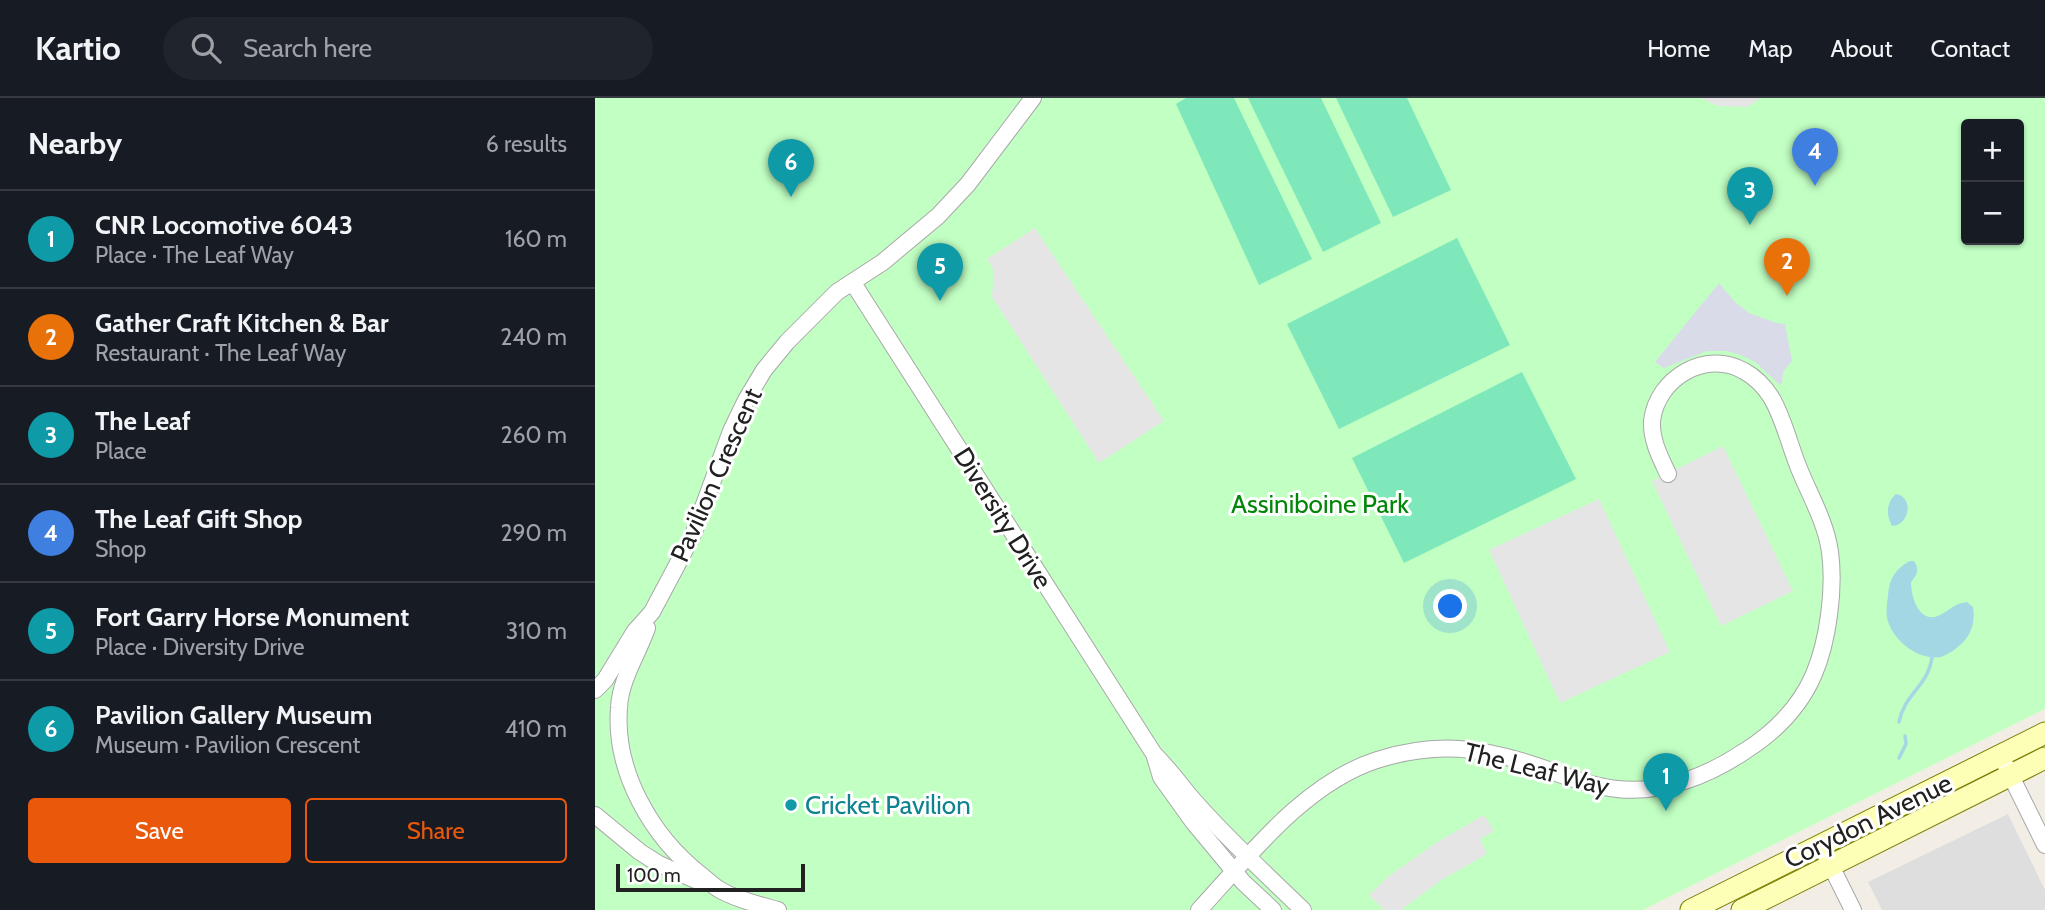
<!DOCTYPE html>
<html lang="en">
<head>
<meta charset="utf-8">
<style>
	body { margin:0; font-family:Cabin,sans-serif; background:#20242c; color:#f1f3f6 }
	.controls { position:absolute; right:21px; top:21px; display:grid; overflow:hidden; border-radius:7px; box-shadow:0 2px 5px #0004 }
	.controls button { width:63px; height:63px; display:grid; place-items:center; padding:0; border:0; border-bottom:2px solid #363941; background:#171b24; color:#f1f3f6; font:35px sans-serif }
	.scale { position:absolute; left:21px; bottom:18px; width:189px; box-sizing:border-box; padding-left:7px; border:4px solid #212121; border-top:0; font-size:19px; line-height:24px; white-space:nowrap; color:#212121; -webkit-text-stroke:5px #fff; paint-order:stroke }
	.you { position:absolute; left:856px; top:509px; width:24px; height:24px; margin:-18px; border:5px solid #fff; border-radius:50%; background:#1a73e8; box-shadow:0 0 0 10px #1a73e833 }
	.badge { display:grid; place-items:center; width:46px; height:46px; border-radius:50%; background:#ea580c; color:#fff; font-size:23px; font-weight:700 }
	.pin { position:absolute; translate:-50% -58px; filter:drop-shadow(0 2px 4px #0008) }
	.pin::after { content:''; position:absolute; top:37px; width:24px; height:21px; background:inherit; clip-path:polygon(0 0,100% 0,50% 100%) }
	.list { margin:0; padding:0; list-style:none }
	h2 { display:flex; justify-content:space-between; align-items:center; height:91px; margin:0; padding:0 28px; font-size:30px }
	h2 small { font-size:23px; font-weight:400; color:#9ea1a6 }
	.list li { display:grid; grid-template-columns:46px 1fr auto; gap:21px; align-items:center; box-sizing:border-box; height:98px; padding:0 28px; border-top:2px solid #363941 }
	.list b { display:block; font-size:26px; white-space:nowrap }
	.list p { margin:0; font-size:23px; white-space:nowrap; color:#9ea1a6 }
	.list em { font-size:23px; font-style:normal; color:#9ea1a6 }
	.actions { display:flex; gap:14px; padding:21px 28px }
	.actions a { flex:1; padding:16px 0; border:2px solid #ea580c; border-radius:7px; text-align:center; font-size:24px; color:#ea580c }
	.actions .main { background:#ea580c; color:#fff }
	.icon { flex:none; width:38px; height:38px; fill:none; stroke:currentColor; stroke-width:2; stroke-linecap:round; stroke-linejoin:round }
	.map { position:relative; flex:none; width:1450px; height:812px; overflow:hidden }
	header { display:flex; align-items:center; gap:42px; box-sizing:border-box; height:98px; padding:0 35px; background:#171b24; border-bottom:2px solid #363941 }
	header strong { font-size:33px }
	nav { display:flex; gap:38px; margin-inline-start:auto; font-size:24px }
	.search { width:490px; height:63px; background:#20242c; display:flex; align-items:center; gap:18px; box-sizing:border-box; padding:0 24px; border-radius:38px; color:#9ea1a6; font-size:26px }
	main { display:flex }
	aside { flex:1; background:#171b24 }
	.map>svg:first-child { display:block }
	.residential { fill:#dfdede }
	.park { fill:#c1ffc3; fill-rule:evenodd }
	.pitch { fill:#7ee8bb }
	.parking { fill:#e5e5e5 }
	.plaza { fill:#dadbe8 }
	.water { fill:#a3d7e3 }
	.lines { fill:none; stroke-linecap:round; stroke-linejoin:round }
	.stream { stroke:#a3d7e3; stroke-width:3.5 }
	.street-casing { stroke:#a8a8a8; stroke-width:18 }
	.secondary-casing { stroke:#767f00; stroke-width:23 }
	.street { stroke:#fff; stroke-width:16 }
	.secondary { stroke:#feffb7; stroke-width:21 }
	.culture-dot { fill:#0f9aa8; stroke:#fff; stroke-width:2.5 }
	.labels { text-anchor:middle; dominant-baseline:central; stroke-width:6; stroke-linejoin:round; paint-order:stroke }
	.street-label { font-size:26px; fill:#212121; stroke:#fff }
	.park-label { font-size:26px; fill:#028608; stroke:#fff }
	.culture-label { font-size:26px; fill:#0d838f; stroke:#fff; text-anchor:start }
</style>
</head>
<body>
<header>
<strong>Kartio</strong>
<div class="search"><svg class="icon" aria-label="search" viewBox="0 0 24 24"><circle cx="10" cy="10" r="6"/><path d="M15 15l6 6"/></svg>Search here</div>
<nav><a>Home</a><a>Map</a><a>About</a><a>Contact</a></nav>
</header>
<main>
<aside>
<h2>Nearby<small>6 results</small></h2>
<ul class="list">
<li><span class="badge" style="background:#0f9aa8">1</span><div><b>CNR Locomotive 6043</b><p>Place · The Leaf Way</p></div><em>160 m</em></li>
<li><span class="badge" style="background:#e8710a">2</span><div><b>Gather Craft Kitchen &amp; Bar</b><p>Restaurant · The Leaf Way</p></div><em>240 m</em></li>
<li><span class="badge" style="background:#0f9aa8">3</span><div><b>The Leaf</b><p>Place</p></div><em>260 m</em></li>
<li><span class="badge" style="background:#3f7fe0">4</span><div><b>The Leaf Gift Shop</b><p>Shop</p></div><em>290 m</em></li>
<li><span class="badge" style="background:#0f9aa8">5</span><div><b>Fort Garry Horse Monument</b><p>Place · Diversity Drive</p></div><em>310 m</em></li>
<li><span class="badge" style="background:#0f9aa8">6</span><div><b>Pavilion Gallery Museum</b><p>Museum · Pavilion Crescent</p></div><em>410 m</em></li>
</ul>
<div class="actions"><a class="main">Save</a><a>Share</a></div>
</aside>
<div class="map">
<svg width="1450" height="812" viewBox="0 0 1450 812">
	<rect width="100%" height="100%" fill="#f2eee6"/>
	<path class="residential" d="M1413 716 1450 792V812H1287L1273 784Z"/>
	<path class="park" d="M0 0H1450V611L1048 812H0ZM1371 26H1424V142H1371Z"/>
	<g class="pitch">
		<path d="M591 0H639L717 161 664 187 581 6Z"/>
		<path d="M653 0H726L786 125 728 154Z"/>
		<path d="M741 0H812L856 92 798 119Z"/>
		<path d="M862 140 915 247 744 331 692 226Z"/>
		<path d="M927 274 981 381 809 465 757 360Z"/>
	</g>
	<g class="parking">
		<path d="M1106 0H1165L1153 9 1123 8Z"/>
		<path d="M440 130 569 323 504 365 397 199 399 173 392 161Z"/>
		<path d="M1128 348 1198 493 1126 528 1057 383Z"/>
		<path d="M1004 401 1075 554 965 605 894 452Z"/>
		<path d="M889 717 899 733 885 741 892 756 848 781 806 812H789L774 797 794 778 841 745Z"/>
	</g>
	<path class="plaza" d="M1124 185 1140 204 1154 215 1182 225 1190 226 1197 263 1188 274 1187 285 1185 287 1160 264 1146 257 1131 253H1112L1069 270 1060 264Z"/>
	<g class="water">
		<path d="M1301 396C1319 399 1315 427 1297 428 1291 417 1291 405 1301 396Z"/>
		<path d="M1315 463H1319C1325 472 1322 477 1316 484 1316 500 1325 527 1345 517 1355 512 1360 505 1372 504L1378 509C1381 530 1373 543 1356 554 1352 556 1349 558 1346 559 1323 563 1297 542 1292 520 1291 514 1292 505 1293 498 1294 481 1300 471 1315 463Z"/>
	</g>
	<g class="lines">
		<g class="stream">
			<path d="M1304 624C1309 596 1333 589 1337 559"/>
			<path d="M1304 660 1311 646 1310 638"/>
		</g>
		<defs>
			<g id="street">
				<path d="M258 185 559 656C573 670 582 682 594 697 629 738 670 775 708 812"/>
				<path d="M52 530C43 556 25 582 24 610 19 674 57 739 106 777 112 782 119 789 127 793 143 802 165 807 183 812"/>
				<path d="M0 592 10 582 40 533 57 514 82 467 99 434 136 333 151 302 169 272 192 244 242 194 288 164 343 118 373 86 438 0"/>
				<path d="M560 659 566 679 599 725 648 784 678 812"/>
				<path d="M1411 668 1450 747"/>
				<path d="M0 717 45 754 64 766 105 784"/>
				<path d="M1231 758 1258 812"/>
				<path d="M604 812C653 759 710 685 782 662 841 643 887 649 945 669 970 678 995 688 1022 691 1067 696 1113 678 1150 653 1180 634 1205 609 1219 576 1233 543 1240 491 1235 454 1231 424 1214 396 1203 368 1194 345 1188 319 1176 299 1169 288 1160 279 1149 273 1111 251 1062 280 1057 323 1056 342 1065 359 1073 376"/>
			</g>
			<g id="secondary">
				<path d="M1096 812 1450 635"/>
				<path d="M1147 812 1450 660"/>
			</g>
		</defs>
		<use href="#street" class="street-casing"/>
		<use href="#secondary" class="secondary-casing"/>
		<use href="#street" class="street"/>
		<use href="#secondary" class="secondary"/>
	</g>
	<circle class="culture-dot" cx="196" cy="707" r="7"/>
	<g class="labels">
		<g class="street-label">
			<text transform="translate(121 377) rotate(-66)">Pavilion Crescent</text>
			<text transform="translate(408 420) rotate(58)">Diversity Drive</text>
			<text transform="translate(942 671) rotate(14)">The Leaf Way</text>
			<text transform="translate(1273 723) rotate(-26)">Corydon Avenue</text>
		</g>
		<g class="park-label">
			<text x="725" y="406">Assiniboine Park</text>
		</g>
		<g class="culture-label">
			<text x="210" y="707">Cricket Pavilion</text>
		</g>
	</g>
</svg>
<div class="controls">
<button>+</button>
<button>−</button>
</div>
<div class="scale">100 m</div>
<div class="you"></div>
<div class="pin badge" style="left:1071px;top:713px;background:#0f9aa8">1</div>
<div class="pin badge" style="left:1192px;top:198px;background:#e8710a">2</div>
<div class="pin badge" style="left:1155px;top:127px;background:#0f9aa8">3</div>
<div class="pin badge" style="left:1220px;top:88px;background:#3f7fe0">4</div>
<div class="pin badge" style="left:345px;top:203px;background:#0f9aa8">5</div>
<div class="pin badge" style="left:196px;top:99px;background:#0f9aa8">6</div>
</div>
</main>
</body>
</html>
